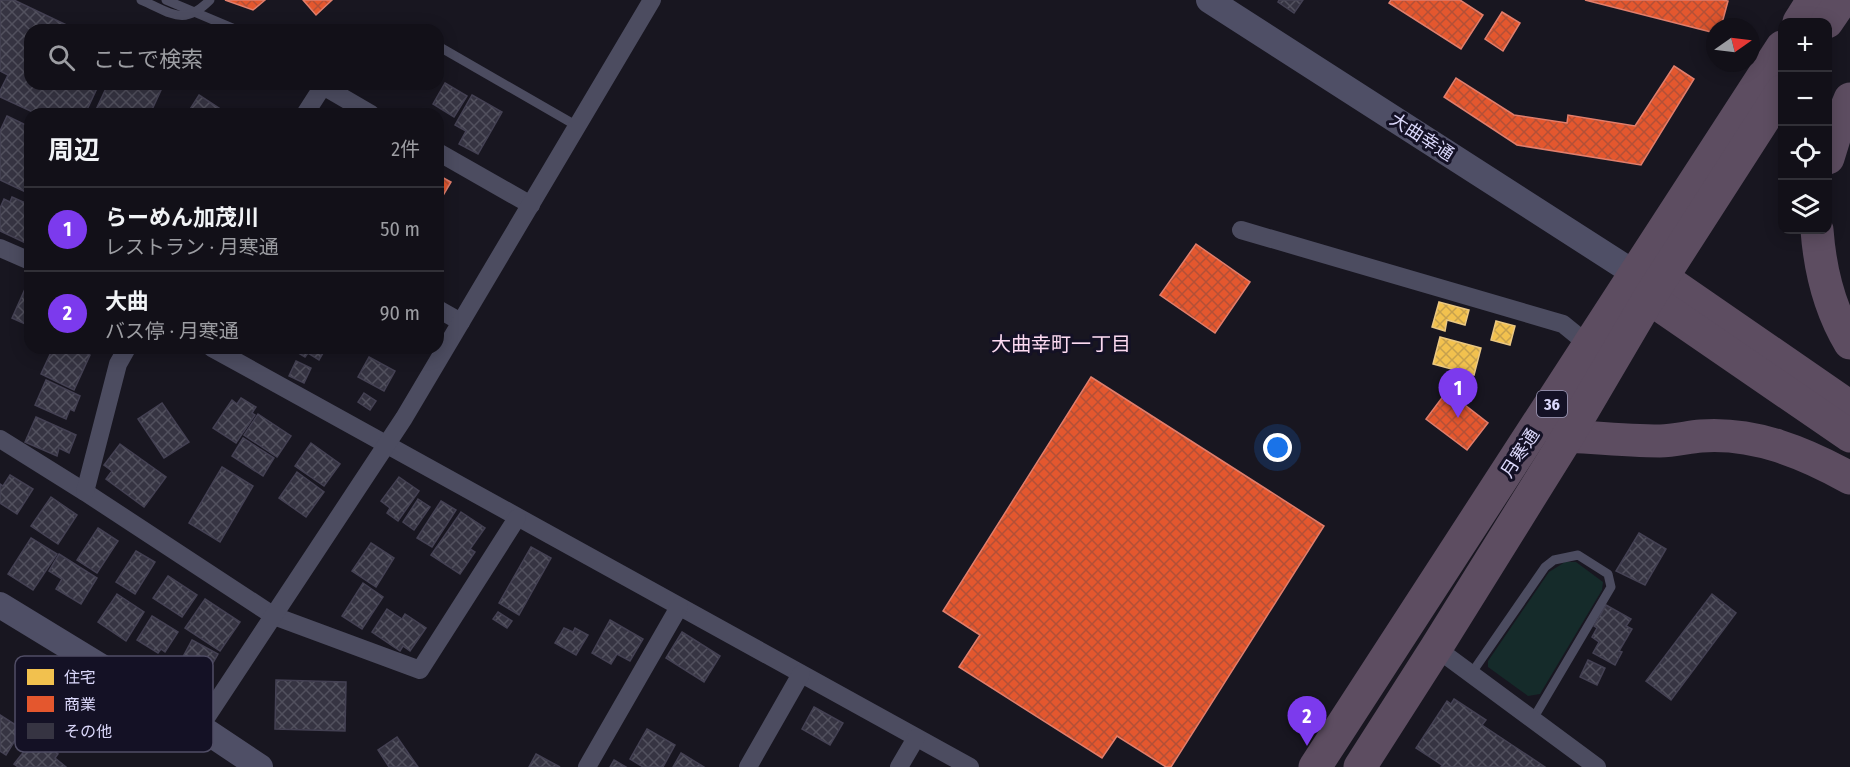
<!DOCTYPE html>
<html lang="ja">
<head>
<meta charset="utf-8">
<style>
	body { margin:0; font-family:"Fira Sans Condensed","Noto Sans JP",sans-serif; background:#1b1921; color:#f1f3f6 }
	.controls { position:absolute; right:18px; top:18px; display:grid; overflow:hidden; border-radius:12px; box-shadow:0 3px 15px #0003 }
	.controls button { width:54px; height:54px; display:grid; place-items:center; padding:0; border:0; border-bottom:2px solid #313037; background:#121018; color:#f1f3f6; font:30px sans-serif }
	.compass { position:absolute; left:1706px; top:18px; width:54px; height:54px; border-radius:50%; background:#121018; box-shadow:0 3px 15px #0003; rotate:76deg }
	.you { position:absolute; left:1278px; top:448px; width:21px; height:21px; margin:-15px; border:4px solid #fff; border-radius:50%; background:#1a73e8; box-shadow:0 0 0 9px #1a73e833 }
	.badge { display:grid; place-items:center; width:39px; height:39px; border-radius:50%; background:#7c3aed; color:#fff; font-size:20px; font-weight:700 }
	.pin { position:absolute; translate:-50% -50px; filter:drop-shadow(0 2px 3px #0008) }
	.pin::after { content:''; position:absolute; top:32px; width:21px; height:18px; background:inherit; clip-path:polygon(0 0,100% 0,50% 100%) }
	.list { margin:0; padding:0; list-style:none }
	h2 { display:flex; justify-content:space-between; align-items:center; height:78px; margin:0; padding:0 24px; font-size:26px }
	h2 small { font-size:20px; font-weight:400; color:#9c9da2 }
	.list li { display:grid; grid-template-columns:39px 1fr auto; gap:18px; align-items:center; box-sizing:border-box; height:84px; padding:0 24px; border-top:2px solid #313037 }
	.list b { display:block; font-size:22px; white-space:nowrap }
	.list p { margin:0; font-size:20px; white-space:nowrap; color:#9c9da2 }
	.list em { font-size:20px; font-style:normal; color:#9c9da2 }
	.icon { flex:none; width:33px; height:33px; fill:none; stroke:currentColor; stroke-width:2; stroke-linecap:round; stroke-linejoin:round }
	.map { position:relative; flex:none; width:1850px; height:767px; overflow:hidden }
	.search { position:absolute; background:#121018; box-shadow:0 3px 15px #0003; left:24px; top:24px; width:420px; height:66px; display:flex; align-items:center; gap:15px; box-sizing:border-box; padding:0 21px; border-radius:18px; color:#9c9da2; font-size:22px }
	.panel { position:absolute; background:#121018; box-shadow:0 3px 15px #0003; left:24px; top:108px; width:420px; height:246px; border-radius:18px }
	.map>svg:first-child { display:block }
	.green { fill:#152b2a }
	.homes { fill:url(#homes-cross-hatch); stroke:#ebc882; stroke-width:1.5 }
	.shops { fill:url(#shops-cross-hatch); stroke:#e17e6c; stroke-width:1.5 }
	.building { fill:url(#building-cross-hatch); stroke:#444153; stroke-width:1.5 }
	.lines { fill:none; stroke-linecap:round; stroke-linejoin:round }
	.lane { stroke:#4c4c60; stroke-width:9 }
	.street { stroke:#4c4c60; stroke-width:18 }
	.secondary { stroke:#4f4f66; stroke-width:26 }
	.highway { stroke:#5d4d61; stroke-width:33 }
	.lane-bridge { stroke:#4c4c60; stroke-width:9 }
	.labels { text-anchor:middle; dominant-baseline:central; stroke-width:6; stroke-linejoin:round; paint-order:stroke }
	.shield { fill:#141125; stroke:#9f9cbb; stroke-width:1.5 }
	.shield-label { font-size:16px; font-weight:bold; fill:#dbd8fb }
	.street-label { font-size:18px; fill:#dbd8fb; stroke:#141125 }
	.neighbourhood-label { font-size:20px; fill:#fcdaf1; stroke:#141125 }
	.key { fill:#141125; stroke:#504d65; stroke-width:1.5 }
	.key-label { font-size:16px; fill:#dbd8fb }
</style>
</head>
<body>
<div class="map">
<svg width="1850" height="767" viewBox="0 0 1850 767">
	<defs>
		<pattern id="homes-cross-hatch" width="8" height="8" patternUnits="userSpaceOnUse" patternTransform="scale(1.5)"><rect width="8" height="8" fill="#f2c14e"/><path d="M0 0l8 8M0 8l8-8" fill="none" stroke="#c6a14d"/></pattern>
		<pattern id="shops-cross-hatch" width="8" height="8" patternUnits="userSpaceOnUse" patternTransform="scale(1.5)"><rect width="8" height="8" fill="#e4572e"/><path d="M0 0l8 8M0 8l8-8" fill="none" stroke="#b35037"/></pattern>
		<pattern id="building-cross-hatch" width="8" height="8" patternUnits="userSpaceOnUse" patternTransform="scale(1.5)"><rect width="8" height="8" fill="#363442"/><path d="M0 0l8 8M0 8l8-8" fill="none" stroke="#52515e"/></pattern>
	</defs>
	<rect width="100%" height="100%" fill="#181620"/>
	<path class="green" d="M1565 562H1576L1603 582 1602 590 1540 694 1528 696 1488 667V661L1549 572Z"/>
	<g class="homes">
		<path d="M1439 302 1469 310 1465 325 1447 320 1445 331 1432 327Z"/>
		<path d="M1496 321 1515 326 1510 345 1491 340Z"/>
		<path d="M1440 337 1481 348 1474 375 1433 364Z"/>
	</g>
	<g class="shops">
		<path d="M225 0H265L253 10Z"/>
		<path d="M303 0H332L316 15Z"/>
		<path d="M1391 0H1460L1483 15 1461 49 1389 3Z"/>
		<path d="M1585 0H1722L1728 1 1721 27H1715V33Z"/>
		<path d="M1502 12 1520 23 1503 51 1485 39Z"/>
		<path d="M1674 66 1694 79 1641 165 1517 145 1444 97 1456 78 1514 115 1567 123 1568 115 1635 126Z"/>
		<path d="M438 175 451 182 438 204Z"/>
		<path d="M1196 244 1250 282 1215 333 1160 295Z"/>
		<path d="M1091 377 1324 526 1171 767H1166L1117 736 1102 758 959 667 980 635 943 611Z"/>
		<path d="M1447 391 1488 423 1467 450 1426 419Z"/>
	</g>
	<g class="building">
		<path d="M0 0H14L77 30H30V84H99L85 114H37L0 97V91L8 75 0 71Z"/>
		<path d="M1279 0H1303L1294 13 1278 2Z"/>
		<path d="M445 83 467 96 454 117 433 104Z"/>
		<path d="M108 84H148L161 90 150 114H94Z"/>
		<path d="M199 95 228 114H187Z"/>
		<path d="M472 95 502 112 478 154 459 144 466 131 455 125Z"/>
		<path d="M7 116 30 127V194L0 180V131Z"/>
		<path d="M12 197 30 205V245L0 231V208L4 199 10 202Z"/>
		<path d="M25 289 30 291V326L12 318Z"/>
		<path d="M53 348H75L90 355 74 390 41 374Z"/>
		<path d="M290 348H326L319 360 308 353 305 357Z"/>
		<path d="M369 357 395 371 384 391 358 377Z"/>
		<path d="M296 361 311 368 304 383 289 376Z"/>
		<path d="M46 380 80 396 74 411 70 409 66 419 35 405Z"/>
		<path d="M364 393 376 401 370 410 358 402Z"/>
		<path d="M241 398 256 407 252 413 255 415 236 443 213 428 232 400 237 404Z"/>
		<path d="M162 403 189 442 164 458 138 419Z"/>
		<path d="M258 414 291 436 277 457 244 435Z"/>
		<path d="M36 417 76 435 69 453 59 448 57 456 25 442Z"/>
		<path d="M243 438 274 458 263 476 232 456Z"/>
		<path d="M311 443 340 464 324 486 295 466Z"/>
		<path d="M120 444 166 477 144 507 106 479 112 471 104 465Z"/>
		<path d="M222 467 253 486 220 542 189 523Z"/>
		<path d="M297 472 324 492 306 517 279 498Z"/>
		<path d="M10 475 33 489 17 514 0 503V484L3 486Z"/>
		<path d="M399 477 419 491 398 521 387 513 390 508 381 501Z"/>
		<path d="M51 497 77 515 58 544 31 526Z"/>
		<path d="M418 499 430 507 414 530 403 522Z"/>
		<path d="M441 501 456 510 432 547 417 538Z"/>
		<path d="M461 512 485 528 470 549 475 552 460 574 431 555Z"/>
		<path d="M98 528 118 541 97 573 77 560Z"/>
		<path d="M1639 533 1666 549 1645 585 1616 571Z"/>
		<path d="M31 538 57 554 33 590 8 574Z"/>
		<path d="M371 543 394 558 376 587 352 571Z"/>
		<path d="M531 547 551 558 519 615 499 603Z"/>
		<path d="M136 551 155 562 135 594 116 582Z"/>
		<path d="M59 554 97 578 81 604 56 589 62 579 49 571Z"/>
		<path d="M168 576 197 595 182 617 153 598Z"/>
		<path d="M363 583 383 597 362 629 342 616Z"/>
		<path d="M117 594 144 612 126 641 98 622Z"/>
		<path d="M1712 594 1736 613 1671 700 1646 681Z"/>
		<path d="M205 599 240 622 220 651 185 628Z"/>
		<path d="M1606 605 1631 619 1626 626 1632 629 1619 651 1622 652 1615 665 1593 653 1599 642 1592 637 1597 628 1594 626Z"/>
		<path d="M387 609 402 619 405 614 426 628 410 651 403 646 400 651 372 632Z"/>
		<path d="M498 612 512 621 507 628 493 619Z"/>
		<path d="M152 616 178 632 165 652 161 649 158 653 137 640Z"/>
		<path d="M610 620 643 639 630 661 617 654 611 664 592 653Z"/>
		<path d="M564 628 573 632 575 628 588 635 576 655 555 643Z"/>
		<path d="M682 632 720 656 704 682 666 658Z"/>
		<path d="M192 640 218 654 202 682 177 668Z"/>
		<path d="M1588 660 1605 668 1597 685 1580 677Z"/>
		<path d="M276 680 346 682 345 731 275 729Z"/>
		<path d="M1454 699 1486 720 1482 725 1545 767H1441L1442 765 1416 748 1447 701 1451 704Z"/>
		<path d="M814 707 843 723 830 745 802 729Z"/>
		<path d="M0 715 22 729 6 755 0 751Z"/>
		<path d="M647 729 675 745 663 767H643L630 759Z"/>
		<path d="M36 736 58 754 55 758 66 767H18L14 764Z"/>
		<path d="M397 737 418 767H389L378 750Z"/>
		<path d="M681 753 704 767H673Z"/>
		<path d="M536 754 560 767H529Z"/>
		<path d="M614 760 626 767H610Z"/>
	</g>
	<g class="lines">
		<g class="lane">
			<path d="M166 0 237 30"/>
			<path d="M382 30H410"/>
			<path d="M438 46 577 126"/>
			<path d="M1471 674 1545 567 1554 560 1578 555 1608 574 1611 587 1533 719"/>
		</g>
		<g class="street">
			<path d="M305 114 323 86 371 114"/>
			<path d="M438 152 531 205"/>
			<path d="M1241 230 1563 324 1590 346"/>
			<path d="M0 248 30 261"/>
			<path d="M438 309 461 322"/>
			<path d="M212 348 970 767"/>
			<path d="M0 439 85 492 274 616 420 670 517 518"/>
			<path d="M85 492 118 364 127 348"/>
			<path d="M1436 648 1597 767"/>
			<path d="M200 727 404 418 652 0"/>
			<path d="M587 767 679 607"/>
			<path d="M748 767 801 674"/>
			<path d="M899 767 916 738"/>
		</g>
		<g class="secondary">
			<path d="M1209 0 1634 273"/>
			<path d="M0 605 200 727 260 767"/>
		</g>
		<g class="highway">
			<path d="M1799 22 1813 0"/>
			<path d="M1827 22 1842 0"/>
			<path d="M1828 158 1835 135 1850 99"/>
			<path d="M1817 230C1820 270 1829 308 1850 343"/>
			<path d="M1642 274 1663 278 1850 407"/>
			<path d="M1638 280 1649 298 1850 436"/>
			<path d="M1568 436C1599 438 1630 441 1660 441 1674 441 1688 437 1701 436 1755 432 1805 453 1850 478"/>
			<path d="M1315 767 1782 47"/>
			<path d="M1360 767 1436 648 1568 436 1649 298 1782 91"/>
		</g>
		<path class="lane-bridge" d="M141 0C172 13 183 27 210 0"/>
	</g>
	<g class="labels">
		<rect class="shield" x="1537" y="391" width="30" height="26" rx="4.5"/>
		<g class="shield-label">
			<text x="1552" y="404">36</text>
		</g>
		<g class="street-label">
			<text transform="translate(1422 137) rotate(33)">大曲幸通</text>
			<text transform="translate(1520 453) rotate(-57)">月寒通</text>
		</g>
		<g class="neighbourhood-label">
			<text x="1061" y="344">大曲幸町一丁目</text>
		</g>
	</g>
	<rect x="15" y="656" width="198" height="96" rx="9" class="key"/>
	<rect x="27" y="669" width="27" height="16" fill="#f2c14e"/>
	<rect x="27" y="696" width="27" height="16" fill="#e4572e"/>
	<rect x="27" y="723" width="27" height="16" fill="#363442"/>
	<g class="key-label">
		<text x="64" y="683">住宅</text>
		<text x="64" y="710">商業</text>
		<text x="64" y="737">その他</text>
	</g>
</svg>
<div class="controls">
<button>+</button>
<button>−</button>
<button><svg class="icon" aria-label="locate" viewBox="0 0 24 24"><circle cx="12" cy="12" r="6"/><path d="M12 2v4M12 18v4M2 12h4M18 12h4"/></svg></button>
<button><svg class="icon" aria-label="layers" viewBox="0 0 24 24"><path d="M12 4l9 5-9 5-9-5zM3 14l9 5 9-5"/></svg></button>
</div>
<svg class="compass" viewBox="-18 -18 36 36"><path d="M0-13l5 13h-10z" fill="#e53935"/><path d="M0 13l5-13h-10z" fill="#9c9da2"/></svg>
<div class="you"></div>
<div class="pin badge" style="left:1458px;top:418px">1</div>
<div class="pin badge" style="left:1307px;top:746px">2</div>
<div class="search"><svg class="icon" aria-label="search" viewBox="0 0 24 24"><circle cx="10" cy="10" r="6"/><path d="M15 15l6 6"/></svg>ここで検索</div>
<section class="panel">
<h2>周辺<small>2件</small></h2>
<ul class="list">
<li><span class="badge">1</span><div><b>らーめん加茂川</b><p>レストラン · 月寒通</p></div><em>50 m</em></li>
<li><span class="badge">2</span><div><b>大曲</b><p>バス停 · 月寒通</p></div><em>90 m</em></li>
</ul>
</section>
</div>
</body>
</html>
